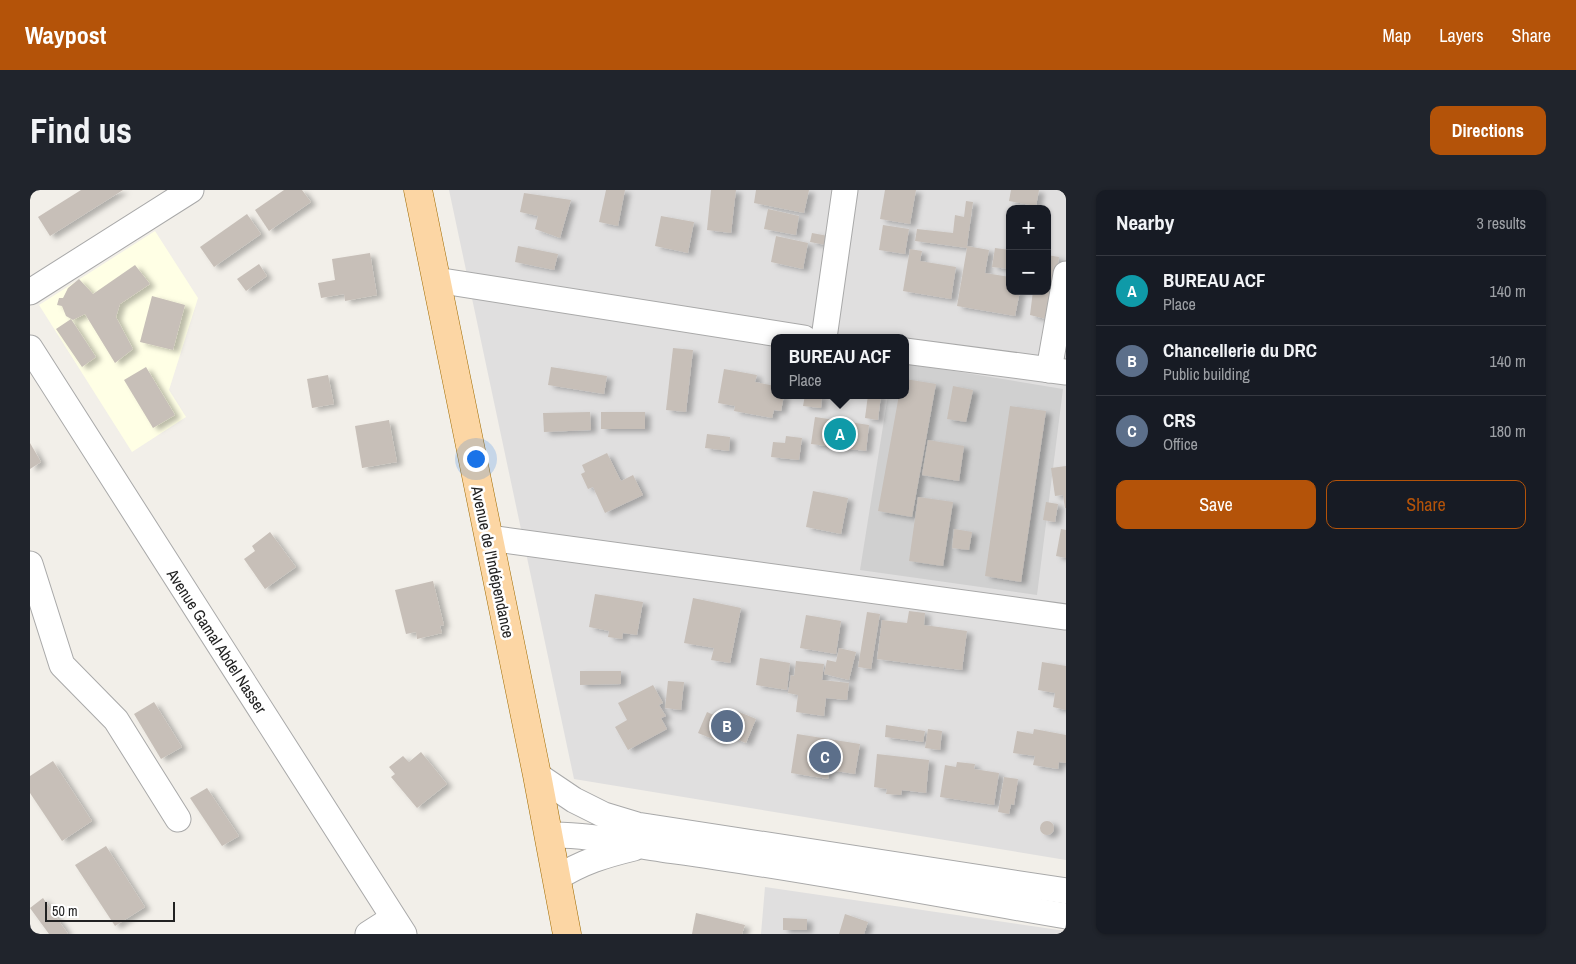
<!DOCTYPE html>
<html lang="en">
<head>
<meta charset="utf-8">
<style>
	body { margin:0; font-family:"Archivo Narrow",sans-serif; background:#20242c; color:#f1f3f6 }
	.controls { position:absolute; right:15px; top:15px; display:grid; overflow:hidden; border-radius:10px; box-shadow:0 1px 4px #0004 }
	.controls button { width:45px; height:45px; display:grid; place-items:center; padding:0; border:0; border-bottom:1px solid #363941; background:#171b24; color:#f1f3f6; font:25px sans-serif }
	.scale { position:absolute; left:15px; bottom:12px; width:130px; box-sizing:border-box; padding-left:5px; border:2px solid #222; border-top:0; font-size:14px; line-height:18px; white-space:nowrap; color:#222; -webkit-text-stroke:4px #fff; paint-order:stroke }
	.you { position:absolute; left:445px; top:268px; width:18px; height:18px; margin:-12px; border:4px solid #fff; border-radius:50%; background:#1a73e8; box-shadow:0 0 0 8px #1a73e833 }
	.badge { display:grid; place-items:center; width:32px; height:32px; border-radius:50%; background:#b45309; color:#fff; font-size:16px; font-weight:700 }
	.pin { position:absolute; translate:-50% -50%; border:2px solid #fff; box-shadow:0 1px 5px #0006 }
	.popup { position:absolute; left:741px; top:144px; width:138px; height:65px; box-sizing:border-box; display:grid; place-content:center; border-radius:10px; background:#171b24; filter:drop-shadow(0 1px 4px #0005); font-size:16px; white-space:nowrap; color:#9ea1a6 }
	.popup b { font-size:19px; color:#f1f3f6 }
	.popup::after { content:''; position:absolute; left:50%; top:100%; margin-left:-10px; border:10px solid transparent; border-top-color:#171b24 }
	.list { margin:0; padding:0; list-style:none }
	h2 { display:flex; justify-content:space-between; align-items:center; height:65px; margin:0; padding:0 20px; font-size:21px }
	h2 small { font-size:16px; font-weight:400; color:#9ea1a6 }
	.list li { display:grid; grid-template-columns:32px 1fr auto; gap:15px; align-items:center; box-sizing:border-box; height:70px; padding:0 20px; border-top:1px solid #363941 }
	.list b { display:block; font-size:19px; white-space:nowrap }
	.list p { margin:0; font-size:16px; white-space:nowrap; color:#9ea1a6 }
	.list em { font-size:16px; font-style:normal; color:#9ea1a6 }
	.actions { display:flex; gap:10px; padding:15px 20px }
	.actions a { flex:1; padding:11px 0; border:1px solid #b45309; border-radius:10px; text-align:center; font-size:18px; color:#b45309 }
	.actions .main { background:#b45309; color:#fff }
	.map { position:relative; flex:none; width:1036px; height:744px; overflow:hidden; border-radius:10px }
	header { display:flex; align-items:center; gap:30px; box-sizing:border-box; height:70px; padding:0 25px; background:#b45309; color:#fff }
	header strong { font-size:24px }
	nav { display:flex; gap:28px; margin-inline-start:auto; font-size:18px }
	.intro { display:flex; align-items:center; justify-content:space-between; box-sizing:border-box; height:120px; padding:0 30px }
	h1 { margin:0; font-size:35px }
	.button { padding:12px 22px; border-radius:10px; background:#b45309; color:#fff; font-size:18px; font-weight:700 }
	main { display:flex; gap:30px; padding:0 30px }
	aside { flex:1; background:#171b24; border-radius:10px; box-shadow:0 1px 4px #0004 }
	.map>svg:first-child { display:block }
	.residential { fill:#e0dfdf; fill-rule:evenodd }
	.education { fill:#ffffe5 }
	.religious { fill:#d0d0d0 }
	.building { fill:#c7bfb8; filter:url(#shadow) }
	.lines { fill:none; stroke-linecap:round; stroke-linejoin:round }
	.minor-casing { stroke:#a9a9a9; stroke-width:27 }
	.major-casing { stroke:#a06b00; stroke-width:29 }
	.minor { stroke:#fff; stroke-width:25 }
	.major { stroke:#fcd6a4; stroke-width:28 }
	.labels { text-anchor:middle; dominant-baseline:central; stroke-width:5; stroke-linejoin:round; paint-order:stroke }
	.street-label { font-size:16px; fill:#222; stroke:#fff }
</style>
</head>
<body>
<header>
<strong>Waypost</strong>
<nav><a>Map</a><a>Layers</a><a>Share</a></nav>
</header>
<div class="intro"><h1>Find us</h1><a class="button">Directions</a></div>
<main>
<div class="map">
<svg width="1036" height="744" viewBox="0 0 1036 744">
	<defs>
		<filter id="shadow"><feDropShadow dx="5.5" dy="3" stdDeviation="2.5" flood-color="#0004"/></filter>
	</defs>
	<rect width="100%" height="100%" fill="#f2efe9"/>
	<g class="residential">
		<path d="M419 0H1036V670L544 589ZM980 19H1017V101H980ZM745 148H875V205H745Z"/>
		<path d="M735 697 1036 741V744H731Z"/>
	</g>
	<path class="education" d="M125 41 168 108 139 200 156 227 102 262 9 115Z"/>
	<path class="religious" d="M875 173 1033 199 1007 405 830 380 858 205H875Z"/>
	<g class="building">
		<path d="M51 0H93L20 46 8 27Z"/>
		<path d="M254 0H272L281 12 239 41 225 20Z"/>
		<path d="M576 0H595L588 36 569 32Z"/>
		<path d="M681 0H706L701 43 677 40Z"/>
		<path d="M726 0H779L774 23 724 13Z"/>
		<path d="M855 0H886L880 34 850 29Z"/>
		<path d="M981 0H1009L1006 16 979 11Z"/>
		<path d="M494 3 541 10 530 48 505 39 508 26 490 22Z"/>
		<path d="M936 11 943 12 937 56 959 60 955 83 980 87V101H990L985 126 927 116 937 58 885 51 887 39 923 43 925 25 934 27Z"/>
		<path d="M738 19 769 26 766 45 734 39Z"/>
		<path d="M217 24 231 44 184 77 170 57Z"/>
		<path d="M631 26 664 32 658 63 625 56Z"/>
		<path d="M853 35 879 39 875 64 849 60Z"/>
		<path d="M782 43 798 46 796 55 780 52Z"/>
		<path d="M746 46 778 53 773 79 741 72Z"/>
		<path d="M488 56 528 64 524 80 485 72Z"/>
		<path d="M965 58 980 60V79L962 77Z"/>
		<path d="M880 59 892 61 890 71 926 77 921 109 873 101Z"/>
		<path d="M340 63 347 105 315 111 314 104 291 108 288 93 305 90 302 69Z"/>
		<path d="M1017 65 1029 67 1020 130 1000 125 1003 101H1017Z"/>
		<path d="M229 74 237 86 216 101 207 89Z"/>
		<path d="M105 75 120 94 90 114 86 127 103 159 85 173 55 124 43 130 36 126 32 116 27 115 29 108H33L38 98 49 89 63 104Z"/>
		<path d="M122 106 155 115 143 160 110 152Z"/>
		<path d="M41 129 66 167 52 177 26 139Z"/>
		<path d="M643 158 663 160 656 222 636 220Z"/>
		<path d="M116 177 145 225 123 238 94 190Z"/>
		<path d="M521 177 577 186 574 204 518 195Z"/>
		<path d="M694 179 727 185 725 192 745 196V205H754L751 221 744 220 742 228 704 221 705 216 688 213Z"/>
		<path d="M298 185 304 214 282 218 277 189Z"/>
		<path d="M875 189 906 194 882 327 848 321 869 205H875Z"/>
		<path d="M923 196 943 200 936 232 917 229Z"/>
		<path d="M775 205H792L791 218 773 216Z"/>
		<path d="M838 205H851L848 230 835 228Z"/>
		<path d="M980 216 1016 221 991 392 955 386Z"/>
		<path d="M560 222 561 240 514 242 513 223Z"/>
		<rect x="571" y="222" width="44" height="17"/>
		<path d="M785 227 839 235 836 261 781 254Z"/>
		<path d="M359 230 367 272 332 278 325 236Z"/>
		<path d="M677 244 700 247 699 261 675 258Z"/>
		<path d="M756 246 772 248 769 270 741 267 743 252 755 253Z"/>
		<path d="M898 250 934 256 929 291 892 285Z"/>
		<path d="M0 253 11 272 0 279Z"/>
		<path d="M577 263 591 291 603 285 613 305 575 323 563 297 558 299 551 284 555 282 552 275Z"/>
		<path d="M1036 276V318H1035L1033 305 1025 306 1021 278Z"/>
		<path d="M783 301 818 308 811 344 776 337Z"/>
		<path d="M888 307 923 312 913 376 879 371Z"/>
		<path d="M1016 312 1028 314 1025 332 1013 330Z"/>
		<path d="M924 339 942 342 939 360 922 358Z"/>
		<path d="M1031 339 1036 340V368L1026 366Z"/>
		<path d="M240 342 266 377 235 399 214 369 225 361 222 356Z"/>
		<path d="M403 391 414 435 410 436 412 443 387 449 386 442 376 444 365 400Z"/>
		<path d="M565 404 613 412 607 445 593 443 592 449 578 447 579 441 559 437Z"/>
		<path d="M663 408 711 418 700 473 681 470 684 458 654 453Z"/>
		<path d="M879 421 895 423 894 435 937 441 932 480 847 469 852 430 877 433Z"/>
		<path d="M837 422 850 424 841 479 828 477Z"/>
		<path d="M776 425 811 431 806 464 770 458Z"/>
		<path d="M809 458 826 462 819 490 794 484 797 470 806 472Z"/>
		<path d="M730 468 760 473 757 500 726 495Z"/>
		<path d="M766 471 794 474 792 490 819 493 817 510 796 508 794 526 766 522 768 505 758 503 761 485 764 486Z"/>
		<path d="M1012 472 1036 476V520L1023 517 1025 503 1008 500Z"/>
		<path d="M550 481H591V494L550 495Z"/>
		<path d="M638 491 654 492 651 520 635 518Z"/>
		<path d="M623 495 633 513 629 515 636 526 631 528 637 539 598 560 585 537 597 530 588 513Z"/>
		<path d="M124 512 152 557 131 569 104 524Z"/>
		<path d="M702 519 726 529 716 553 694 544 690 552 668 543 677 522 697 531Z"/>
		<path d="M856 535 895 541 893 552 855 547Z"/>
		<path d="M898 539 912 541 910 560 895 558Z"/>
		<path d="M1004 539 1036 545V573L1029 572 1028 579 1003 575 1005 566 983 563 987 541 1003 544Z"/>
		<path d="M767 544 830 554 825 584 799 580 798 589 761 583Z"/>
		<path d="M391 562 417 594 387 618 361 587 365 584 359 577 373 566 379 572Z"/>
		<path d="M847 564 899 570 896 603 872 600 871 605 856 604 857 599 844 597Z"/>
		<path d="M23 571 62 631 32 651 0 603V586Z"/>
		<path d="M927 572 945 574 944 579 969 583 964 615 910 607 915 575 926 577Z"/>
		<path d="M974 587 988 589 984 615 981 614 979 624 968 622Z"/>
		<path d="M177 598 209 646 192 656 160 608Z"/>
		<circle cx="1017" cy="638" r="7"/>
		<path d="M76 656 115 717 85 736 45 675Z"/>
		<path d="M13 708 38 744H19L0 718Z"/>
		<path d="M666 723 715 735 712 744H662Z"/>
		<path d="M815 724 838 732 834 744H809Z"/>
		<path d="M753 728 777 729V740H753Z"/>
	</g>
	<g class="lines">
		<defs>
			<g id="minor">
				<path d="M406 90 774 148"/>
				<path d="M0 102 161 0"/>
				<path d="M794 148 815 0"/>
				<path d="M0 158 374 744"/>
				<path d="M875 161 1036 182"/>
				<path d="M1019 180 1036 84"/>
				<path d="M459 348 1036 427"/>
				<path d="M0 374 32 475 86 530 148 629"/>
				<path d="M507 585 544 610 574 625 607 635 1036 701"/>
				<path d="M519 645C562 644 604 656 646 661 777 679 906 704 1036 726"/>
				<path d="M527 688C552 672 575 665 604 658"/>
				<path d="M338 744 363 728"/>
			</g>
			<path id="major" d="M388 0 507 585 537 744"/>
		</defs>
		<use href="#minor" class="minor-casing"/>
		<use href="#major" class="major-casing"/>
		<use href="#minor" class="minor"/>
		<use href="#major" class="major"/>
	</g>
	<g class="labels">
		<g class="street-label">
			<text transform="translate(463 372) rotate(78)">Avenue de l'Indépendance</text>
			<text transform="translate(187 451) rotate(57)">Avenue Gamal Abdel Nasser</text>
		</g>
	</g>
</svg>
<div class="controls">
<button>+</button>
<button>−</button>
</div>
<div class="scale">50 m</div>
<div class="you"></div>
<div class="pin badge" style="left:810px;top:244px;background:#0f9aa8">A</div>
<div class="popup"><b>BUREAU ACF</b>Place</div>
<div class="pin badge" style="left:697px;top:536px;background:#5c6f8a">B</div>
<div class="pin badge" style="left:795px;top:567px;background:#5c6f8a">C</div>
</div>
<aside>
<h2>Nearby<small>3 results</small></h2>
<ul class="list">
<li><span class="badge" style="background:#0f9aa8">A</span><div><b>BUREAU ACF</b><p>Place</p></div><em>140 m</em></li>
<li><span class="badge" style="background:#5c6f8a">B</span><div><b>Chancellerie du DRC</b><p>Public building</p></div><em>140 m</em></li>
<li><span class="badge" style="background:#5c6f8a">C</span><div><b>CRS</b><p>Office</p></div><em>180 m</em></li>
</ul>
<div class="actions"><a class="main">Save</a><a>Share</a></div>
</aside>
</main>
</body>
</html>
